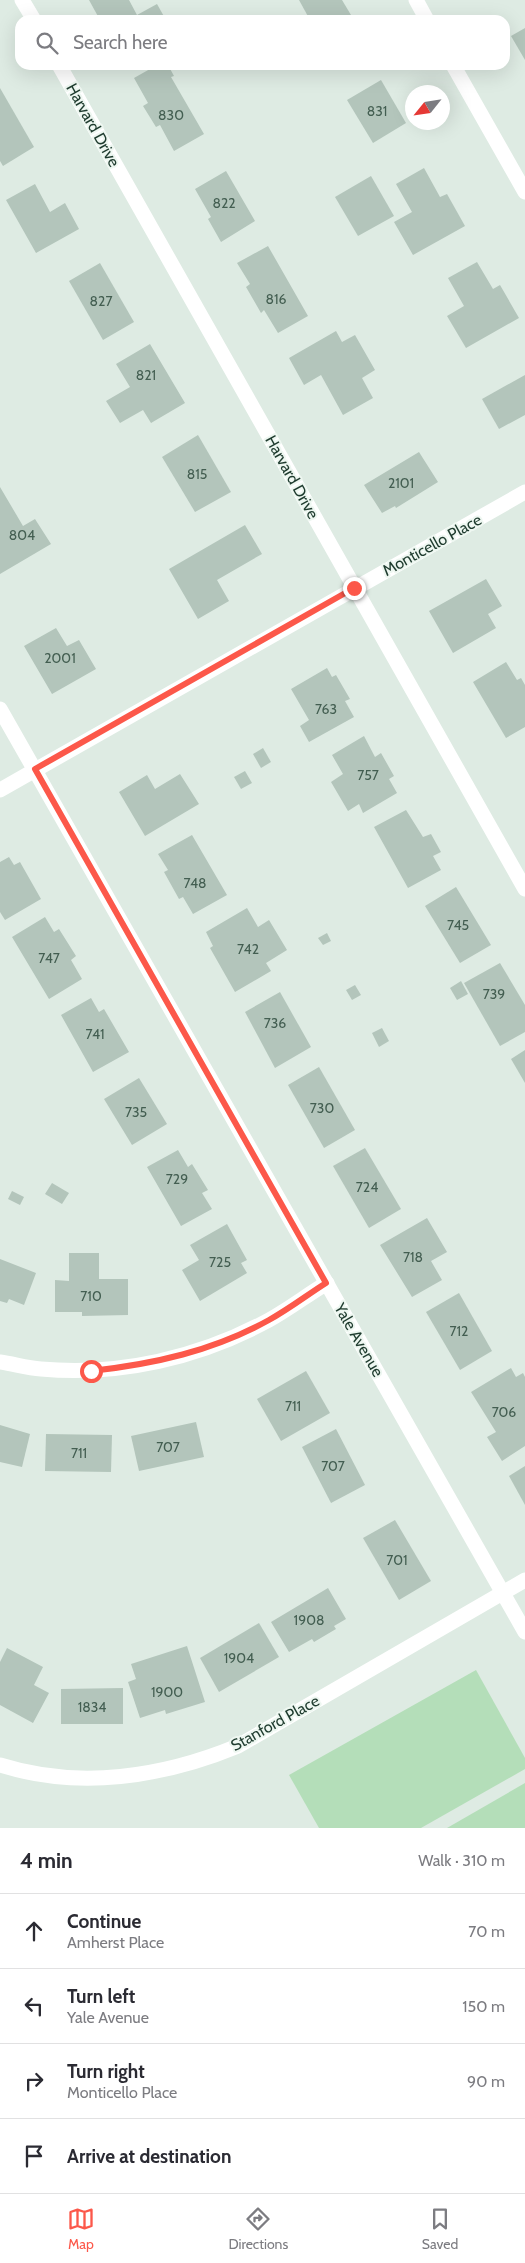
<!DOCTYPE html>
<html lang="en">
<head>
<meta charset="utf-8">
<style>
	body { margin:0; font-family:Cabin,sans-serif; background:#f2f2f3; color:#2b2b33 }
	.compass { position:absolute; left:405px; top:85px; width:45px; height:45px; border-radius:50%; background:#fff; box-shadow:0 5px 20px #0002; rotate:240deg }
	.stop { position:absolute; width:15px; height:15px; margin:-11px; border:4px solid #fc584a; border-radius:50%; background:#fff }
	.stop.end { background:#fc584a; border-color:#fff; box-shadow:0 1px 5px #0008 }
	.list { margin:0; padding:0; list-style:none }
	h2 { display:flex; justify-content:space-between; align-items:center; height:65px; margin:0; padding:0 20px; font-size:21px }
	h2 small { font-size:16px; font-weight:400; color:#7c7c81 }
	.list li { display:grid; grid-template-columns:32px 1fr auto; gap:15px; align-items:center; box-sizing:border-box; height:75px; padding:0 20px; border-top:1px solid #e1e1e2 }
	.list b { display:block; font-size:19px; white-space:nowrap }
	.list p { margin:0; font-size:16px; white-space:nowrap; color:#7c7c81 }
	.list em { font-size:16px; font-style:normal; color:#7c7c81 }
	.icon { flex:none; width:28px; height:28px; fill:none; stroke:currentColor; stroke-width:2; stroke-linecap:round; stroke-linejoin:round }
	.map { position:relative; flex:none; width:525px; height:1828px; overflow:hidden }
	.search { position:absolute; background:#fff; box-shadow:0 5px 20px #0002; left:15px; right:15px; top:15px; height:55px; display:flex; align-items:center; gap:12px; box-sizing:border-box; padding:0 18px; border-radius:15px; color:#7c7c81; font-size:19px }
	.sheet { height:365px; background:#fff }
	nav { display:flex; justify-content:space-around; align-items:center; box-sizing:border-box; height:70px; border-top:1px solid #e1e1e2; background:#fff; font-size:14px; color:#7c7c81 }
	nav a { display:grid; justify-items:center; gap:2px }
	nav .on { color:#fc584a }
	.map>svg:first-child { display:block }
	.green { fill:#b4deb9 }
	.building { fill:#b3c5bb }
	.lines { fill:none; stroke-linecap:round; stroke-linejoin:round }
	.minor { stroke:#fff; stroke-width:15 }
	.route { stroke:#fc584a; stroke-width:6 }
	.labels { text-anchor:middle; dominant-baseline:central; stroke-width:4; stroke-linejoin:round; paint-order:stroke }
	.number-label { font-size:14px; fill:#435e51 }
	.street-label { font-size:16px; fill:#1e3b2e; stroke:#eef7f1 }
</style>
</head>
<body>
<div class="map">
<svg width="525" height="1828" viewBox="0 0 525 1828">
	<rect width="100%" height="100%" fill="#deebe3"/>
	<g class="green">
		<path d="M476 1670 525 1758V1769L421 1828H319L289 1775Z"/>
		<path d="M525 1783V1828H447Z"/>
	</g>
	<g class="building">
		<path d="M89 0H129L137 15 157 4 166 20H100Z"/>
		<path d="M299 0H342L354 20H310Z"/>
		<path d="M525 28V60L511 36Z"/>
		<path d="M157 65H168L174 76 171 77 204 134 174 151 160 125 156 127 143 106 148 103 134 78Z"/>
		<path d="M381 80 406 123 373 143 347 100Z"/>
		<path d="M0 88 34 147 3 166 0 161Z"/>
		<path d="M424 168 440 197 447 194 465 226 413 255 394 222 412 212 396 184Z"/>
		<path d="M226 171 255 221 221 242 208 219 211 217 195 189Z"/>
		<path d="M371 176 394 216 358 236 335 197Z"/>
		<path d="M35 184 50 212 65 203 79 229 36 253 6 200Z"/>
		<path d="M268 246 308 316 278 333 264 310 261 313 246 287 250 284 237 263Z"/>
		<path d="M477 262 493 289 500 285 519 318 466 348 447 316 464 306 448 278Z"/>
		<path d="M100 263 134 322 103 340 69 281Z"/>
		<path d="M336 331 342 342 355 335 375 370 362 378 373 398 343 415 321 375 304 385 289 358Z"/>
		<path d="M150 344 185 403 151 423 143 410 120 423 106 401 130 387 116 364Z"/>
		<path d="M525 375V415L499 429 482 399Z"/>
		<path d="M198 435 231 492 195 512 162 457Z"/>
		<path d="M419 452 438 482 396 508 395 506 382 513 364 485Z"/>
		<path d="M0 487 23 526 35 519 51 544 0 574Z"/>
		<path d="M245 525 262 554 217 580 229 601 198 619 169 569Z"/>
		<path d="M486 579 502 606 488 614 496 628 453 653 429 611Z"/>
		<path d="M56 628 67 646 79 640 96 669 52 694 24 646Z"/>
		<path d="M506 662 517 680 521 678 525 685V727L506 738 473 682Z"/>
		<path d="M327 668 332 677 336 675 350 699 345 701 354 717 309 742 300 726 309 720 291 689Z"/>
		<path d="M364 736 375 757 381 753 394 776 389 779 397 793 363 813 359 804 348 811 331 782 343 774 332 755Z"/>
		<path d="M263 748 271 762 261 768 253 754Z"/>
		<path d="M245 771 252 783 241 789 234 777Z"/>
		<path d="M180 774 199 804 145 836 119 792 147 775 155 789Z"/>
		<path d="M406 810 423 837 431 834 441 852 433 856 441 870 408 888 374 827Z"/>
		<path d="M192 835 227 895 193 914 183 897 179 899 164 872 168 870 158 854Z"/>
		<path d="M9 857 14 865 20 862 41 899 5 920 0 912V862Z"/>
		<path d="M456 887 491 945 460 963 425 906Z"/>
		<path d="M247 908 258 927 269 920 287 950 266 963 271 971 235 992 210 948 213 946 206 932Z"/>
		<path d="M45 917 54 932 59 929 76 956 71 960 82 979 49 999 12 937Z"/>
		<path d="M327 933 331 941 323 945 318 938Z"/>
		<path d="M500 963 525 1005V1032L500 1046 464 983Z"/>
		<path d="M461 981 468 994 457 1000 450 988Z"/>
		<path d="M355 985 361 995 352 1000 346 990Z"/>
		<path d="M280 992 311 1047 275 1068 245 1012Z"/>
		<path d="M91 998 99 1012 104 1009 129 1052 93 1072 61 1015Z"/>
		<path d="M382 1028 389 1041 379 1047 372 1033Z"/>
		<path d="M525 1050V1083L511 1059Z"/>
		<path d="M319 1067 355 1130 324 1148 288 1085Z"/>
		<path d="M139 1078 167 1124 132 1145 104 1099Z"/>
		<path d="M365 1148 401 1209 369 1228 333 1166Z"/>
		<path d="M178 1150 188 1167 192 1164 208 1190 202 1193 212 1209 181 1226 147 1167Z"/>
		<path d="M52 1183 69 1193 62 1204 45 1194Z"/>
		<path d="M12 1191 24 1197 20 1205 8 1199Z"/>
		<path d="M427 1218 447 1252 431 1261 442 1280 412 1297 380 1245Z"/>
		<path d="M227 1224 247 1260 241 1263 247 1273 200 1301 182 1270 199 1260 190 1245Z"/>
		<path d="M69 1253H99V1279H128V1315L82 1316V1312H55V1280L69 1281Z"/>
		<path d="M0 1259 36 1273 24 1305 9 1299 7 1303 0 1301Z"/>
		<path d="M459 1293 492 1351 460 1370 426 1312Z"/>
		<path d="M511 1368 516 1377 523 1373 525 1377V1446L502 1461 487 1437 496 1432 471 1392Z"/>
		<path d="M306 1371 330 1413 281 1441 257 1399Z"/>
		<path d="M196 1422 204 1457 139 1471 131 1436Z"/>
		<path d="M0 1425 30 1434 22 1467 0 1462Z"/>
		<path d="M336 1429 365 1485 331 1503 302 1447Z"/>
		<path d="M46 1434 112 1435 111 1472 45 1471Z"/>
		<path d="M525 1466V1505L509 1476Z"/>
		<path d="M395 1520 431 1581 399 1600 363 1538Z"/>
		<path d="M328 1588 346 1619 334 1626 336 1629 314 1642 312 1639 289 1652 271 1622Z"/>
		<path d="M259 1623 279 1657 219 1692 200 1658Z"/>
		<path d="M187 1646 205 1702 166 1714 165 1710 140 1718 128 1682 136 1679 131 1664Z"/>
		<path d="M7 1648 43 1667 34 1685 49 1693 33 1723 0 1705V1662Z"/>
		<path d="M123 1688V1724H61V1689Z"/>
	</g>
	<g class="lines">
		<g class="minor">
			<path d="M22 0 34 20"/>
			<path d="M416 0 427 20"/>
			<path d="M59 65 525 889"/>
			<path d="M453 65 525 192"/>
			<path d="M0 709 525 1632"/>
			<path d="M0 790 525 492"/>
			<path d="M0 1362C14 1364 27 1368 41 1369 120 1376 199 1358 269 1320 289 1309 307 1295 327 1283"/>
			<path d="M0 1765C79 1790 163 1777 238 1746L525 1580"/>
		</g>
	</g>
	<g class="lines">
		<path class="route" d="M91 1371C154 1364 213 1351 269 1320 289 1309 307 1295 326 1283L35 769 354 588"/>
	</g>
	<g class="labels">
		<g class="number-label">
			<text x="377" y="111">831</text>
			<text x="171" y="115">830</text>
			<text x="224" y="203">822</text>
			<text x="276" y="299">816</text>
			<text x="101" y="301">827</text>
			<text x="146" y="375">821</text>
			<text x="197" y="474">815</text>
			<text x="401" y="483">2101</text>
			<text x="22" y="535">804</text>
			<text x="60" y="658">2001</text>
			<text x="326" y="709">763</text>
			<text x="368" y="775">757</text>
			<text x="195" y="883">748</text>
			<text x="458" y="925">745</text>
			<text x="248" y="949">742</text>
			<text x="49" y="958">747</text>
			<text x="494" y="994">739</text>
			<text x="275" y="1023">736</text>
			<text x="95" y="1034">741</text>
			<text x="322" y="1108">730</text>
			<text x="136" y="1112">735</text>
			<text x="177" y="1179">729</text>
			<text x="367" y="1187">724</text>
			<text x="413" y="1257">718</text>
			<text x="220" y="1262">725</text>
			<text x="91" y="1296">710</text>
			<text x="459" y="1331">712</text>
			<text x="293" y="1406">711</text>
			<text x="504" y="1412">706</text>
			<text x="168" y="1447">707</text>
			<text x="79" y="1453">711</text>
			<text x="333" y="1466">707</text>
			<text x="397" y="1560">701</text>
			<text x="309" y="1620">1908</text>
			<text x="239" y="1658">1904</text>
			<text x="167" y="1692">1900</text>
			<text x="92" y="1707">1834</text>
		</g>
		<g class="street-label">
			<text transform="translate(93 125) rotate(61)">Harvard Drive</text>
			<text transform="translate(292 477) rotate(61)">Harvard Drive</text>
			<text transform="translate(432 545) rotate(-29)">Monticello Place</text>
			<text transform="translate(359 1340) rotate(60)">Yale Avenue</text>
			<text transform="translate(275 1723) rotate(-29)">Stanford Place</text>
		</g>
	</g>
</svg>
<svg class="compass" viewBox="-18 -18 36 36"><path d="M0-13l5 13h-10z" fill="#e53935"/><path d="M0 13l5-13h-10z" fill="#7c7c81"/></svg>
<div class="stop" style="left:91px;top:1371px"></div>
<div class="stop end" style="left:354px;top:588px"></div>
<div class="search"><svg class="icon" aria-label="search" viewBox="0 0 24 24"><circle cx="10" cy="10" r="6"/><path d="M15 15l6 6"/></svg>Search here</div>
</div>
<section class="sheet">
<h2>4 min<small>Walk · 310 m</small></h2>
<ul class="list">
<li><svg class="icon" aria-label="ahead" viewBox="0 0 24 24"><path d="M12 20V5M6 11l6-6 6 6"/></svg><div><b>Continue</b><p>Amherst Place</p></div><em>70 m</em></li>
<li><svg class="icon" aria-label="left" viewBox="0 0 24 24"><path d="M17 20v-9H6M10 6l-5 5 5 5"/></svg><div><b>Turn left</b><p>Yale Avenue</p></div><em>150 m</em></li>
<li><svg class="icon" aria-label="right" viewBox="0 0 24 24"><path d="M7 20v-9h11M14 6l5 5-5 5"/></svg><div><b>Turn right</b><p>Monticello Place</p></div><em>90 m</em></li>
<li><svg class="icon" aria-label="arrive" viewBox="0 0 24 24"><path d="M6 21V4h12l-3 4 3 4H6"/></svg><div><b>Arrive at destination</b></div></li>
</ul>
</section>
<nav>
<a class="on"><svg class="icon" aria-label="map" viewBox="0 0 24 24"><path d="M3 6l6-2 6 2 6-2v14l-6 2-6-2-6 2zM9 4v14M15 6v14"/></svg>Map</a>
<a><svg class="icon" aria-label="directions" viewBox="0 0 24 24"><path d="M12 3l9 9-9 9-9-9zM9 14v-3h6M13 9l2 2-2 2"/></svg>Directions</a>
<a><svg class="icon" aria-label="saved" viewBox="0 0 24 24"><path d="M7 4h10v16l-5-4-5 4z"/></svg>Saved</a>
</nav>
</body>
</html>
